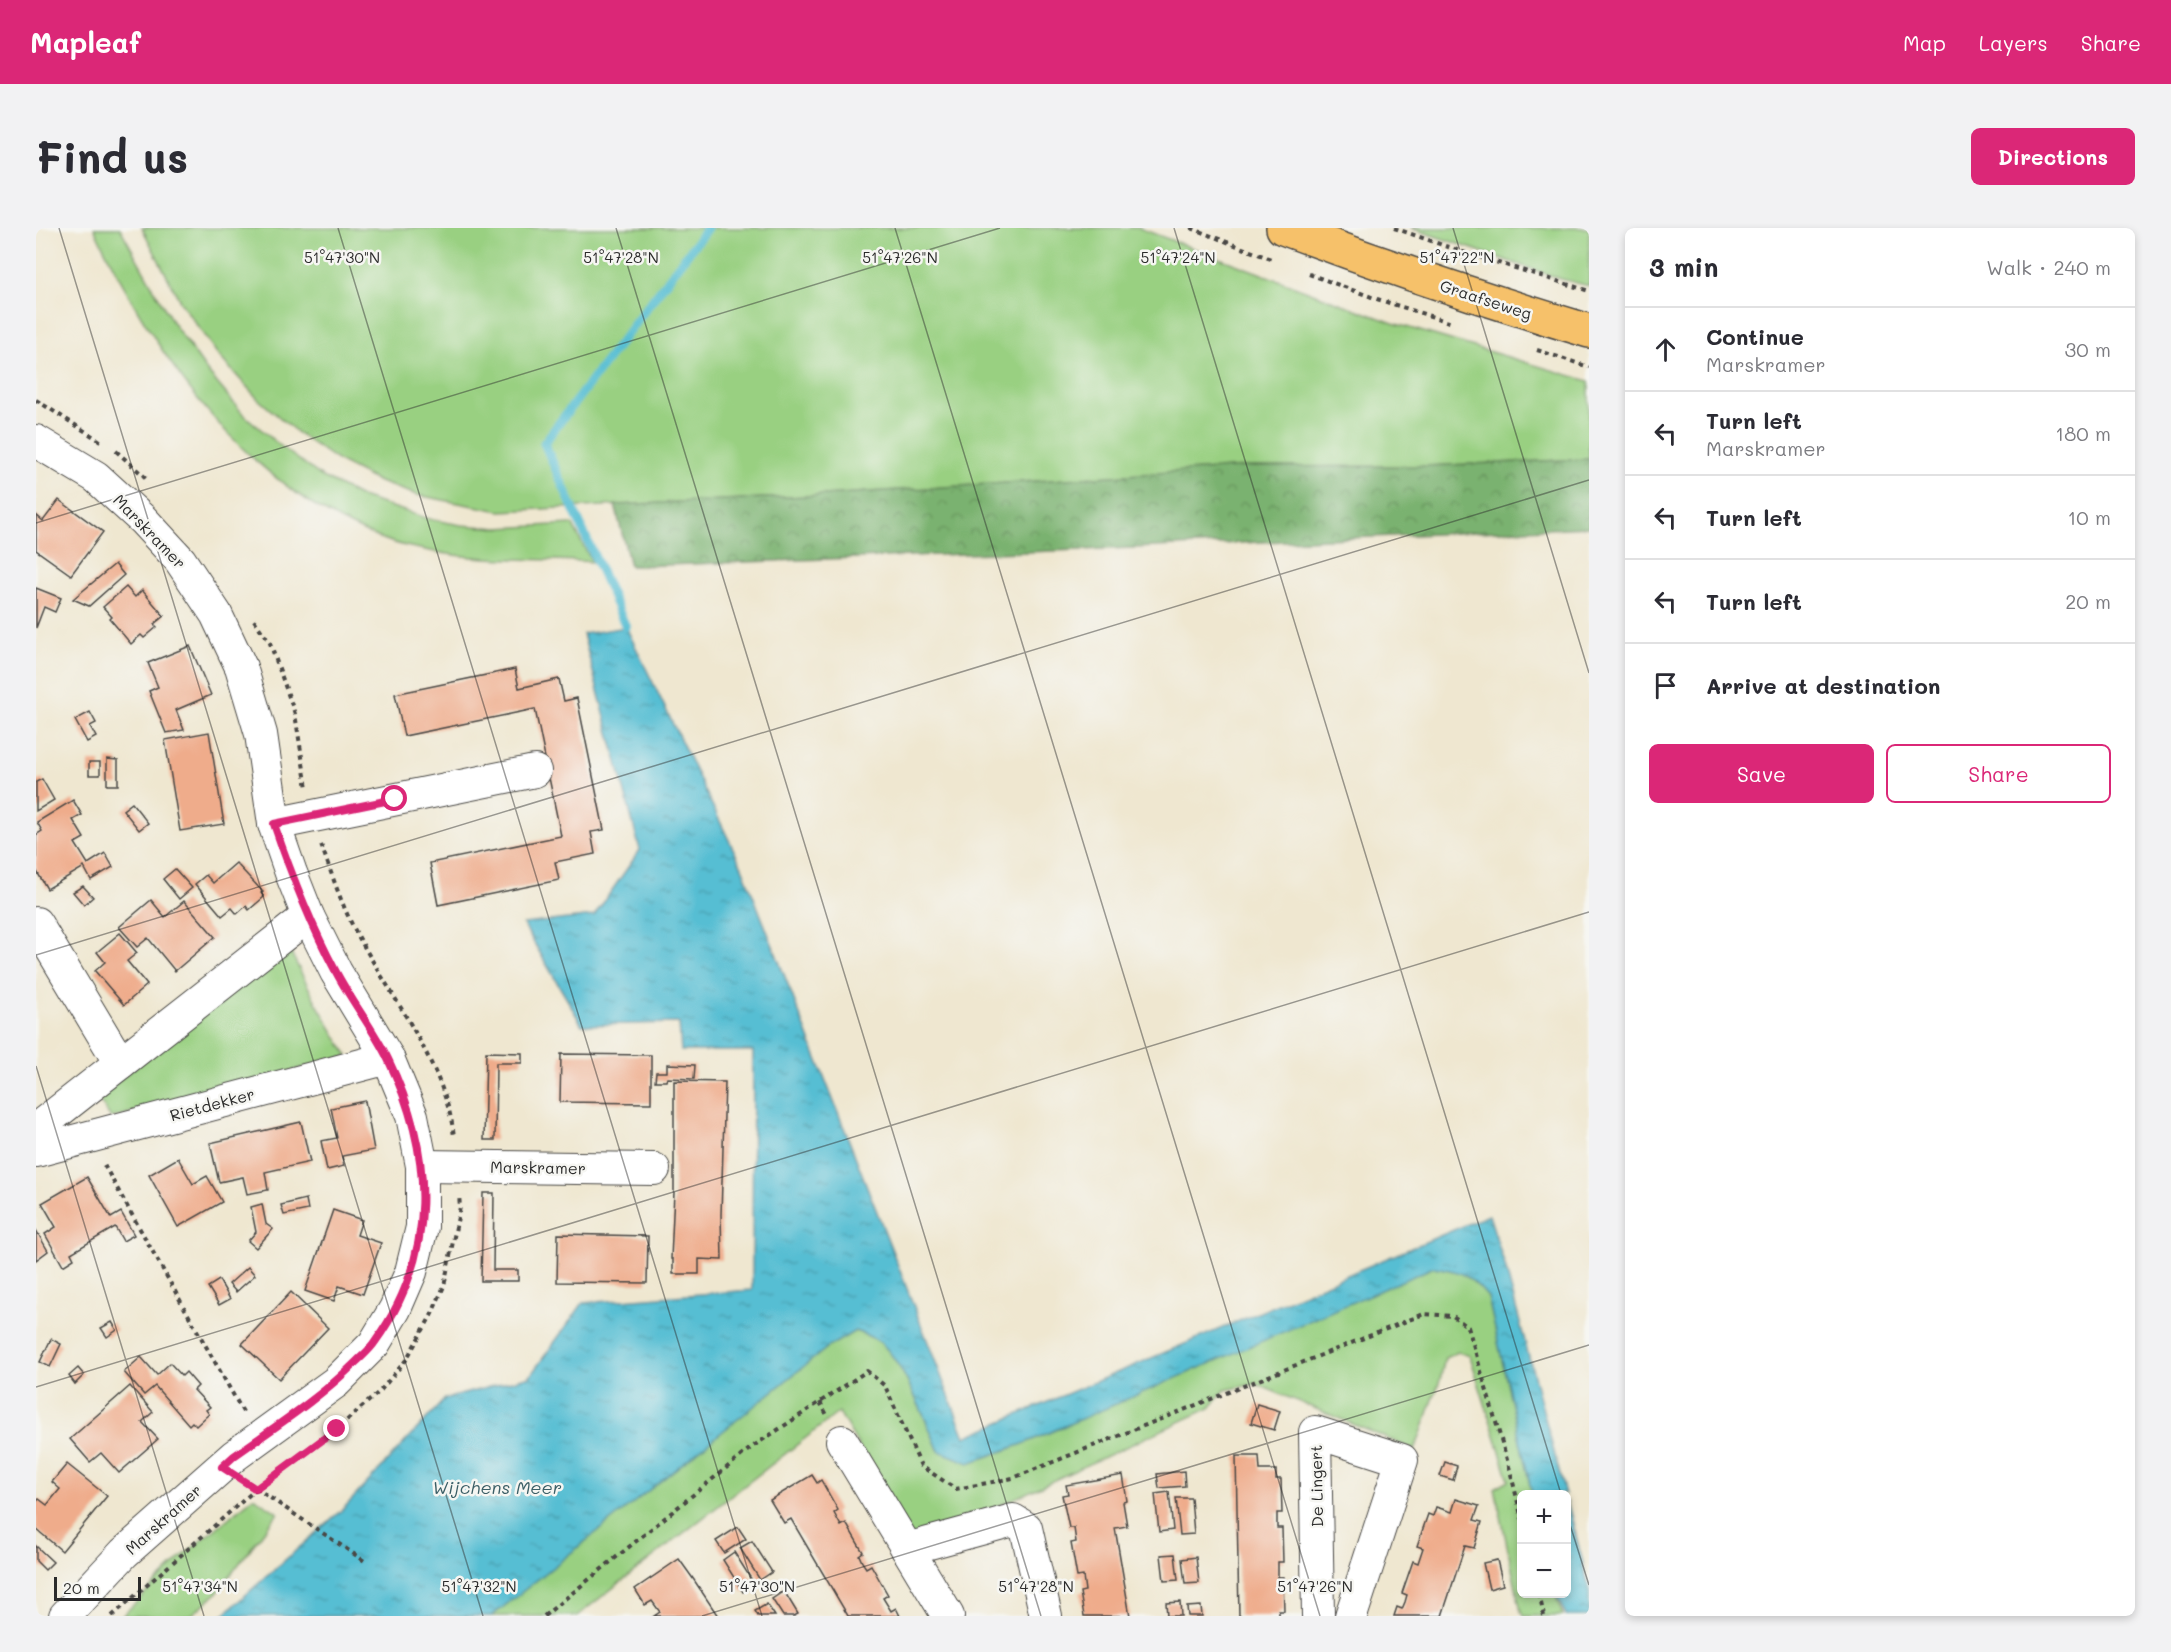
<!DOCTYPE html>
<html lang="en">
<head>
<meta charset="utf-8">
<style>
	body { margin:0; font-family:Mali,sans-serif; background:#f2f2f3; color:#2b2b33 }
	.controls { position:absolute; right:18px; bottom:18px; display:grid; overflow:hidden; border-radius:9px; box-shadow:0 3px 9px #0003 }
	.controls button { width:54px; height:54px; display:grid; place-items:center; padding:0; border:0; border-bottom:2px solid #e1e1e2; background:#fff; color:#2b2b33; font:30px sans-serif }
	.scale { position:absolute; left:18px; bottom:15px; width:87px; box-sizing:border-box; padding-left:6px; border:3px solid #2b2b2b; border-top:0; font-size:16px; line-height:21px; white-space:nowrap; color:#2b2b2b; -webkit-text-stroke:4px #f6f6f2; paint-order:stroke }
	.stop { position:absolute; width:18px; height:18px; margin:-14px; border:4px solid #db2777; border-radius:50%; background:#fff }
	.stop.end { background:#db2777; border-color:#fff; box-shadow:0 2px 6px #0008 }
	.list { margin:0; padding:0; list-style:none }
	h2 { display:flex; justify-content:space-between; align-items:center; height:78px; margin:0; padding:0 24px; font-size:26px }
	h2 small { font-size:20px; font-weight:400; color:#7c7c81 }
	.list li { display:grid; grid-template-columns:39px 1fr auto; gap:18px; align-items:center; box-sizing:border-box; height:84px; padding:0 24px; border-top:2px solid #e1e1e2 }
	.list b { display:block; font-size:22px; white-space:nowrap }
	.list p { margin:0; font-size:20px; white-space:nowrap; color:#7c7c81 }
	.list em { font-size:20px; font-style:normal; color:#7c7c81 }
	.actions { display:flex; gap:12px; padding:18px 24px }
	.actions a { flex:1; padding:14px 0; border:2px solid #db2777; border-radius:9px; text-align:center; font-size:21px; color:#db2777 }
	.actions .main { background:#db2777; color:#fff }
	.icon { flex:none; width:33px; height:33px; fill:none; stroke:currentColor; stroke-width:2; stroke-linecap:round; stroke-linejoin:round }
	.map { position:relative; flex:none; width:1553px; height:1388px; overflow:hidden; border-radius:9px }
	header { display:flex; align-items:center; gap:36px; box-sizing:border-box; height:84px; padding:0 30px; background:#db2777; color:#fff }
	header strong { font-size:28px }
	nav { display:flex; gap:33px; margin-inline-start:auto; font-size:21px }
	.intro { display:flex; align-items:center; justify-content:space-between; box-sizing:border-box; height:144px; padding:0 36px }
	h1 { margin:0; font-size:42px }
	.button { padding:15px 27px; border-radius:9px; background:#db2777; color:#fff; font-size:21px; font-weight:700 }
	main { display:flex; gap:36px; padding:0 36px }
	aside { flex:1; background:#fff; border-radius:9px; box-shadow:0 3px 9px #0003 }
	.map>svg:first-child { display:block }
	.green { fill:#99d081; stroke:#627e56; stroke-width:1.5 }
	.forest { fill:url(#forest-crowns); stroke:#526e4d; stroke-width:1.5 }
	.water { fill:url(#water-ripples); stroke:#40747f; stroke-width:1.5 }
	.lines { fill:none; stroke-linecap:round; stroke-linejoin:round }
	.stream { stroke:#56bed3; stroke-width:9 }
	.building { fill:#efac8b }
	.street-casing { stroke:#484744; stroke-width:34 }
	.primary-casing { stroke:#484744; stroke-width:36 }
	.path { stroke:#484744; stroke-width:4; stroke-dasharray:4.5 4.5; stroke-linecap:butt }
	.street { stroke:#fff; stroke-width:32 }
	.primary { stroke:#f6c16b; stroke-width:33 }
	.route { stroke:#db2777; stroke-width:8 }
	.ticks { fill:none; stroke:#2b2b2b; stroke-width:1.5; stroke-opacity:0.45 }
	.labels { text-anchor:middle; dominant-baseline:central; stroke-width:5; stroke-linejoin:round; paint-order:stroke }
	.street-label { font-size:16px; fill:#2b2b2b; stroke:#f6f6f2 }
	.water-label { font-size:18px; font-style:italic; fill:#3a5e66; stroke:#f6f6f2 }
	.ticks-label { font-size:15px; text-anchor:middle; fill:#2b2b2b; stroke:#f6f6f2; stroke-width:5; stroke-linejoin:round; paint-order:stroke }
</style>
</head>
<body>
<header>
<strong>Mapleaf</strong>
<nav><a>Map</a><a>Layers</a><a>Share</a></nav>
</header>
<div class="intro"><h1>Find us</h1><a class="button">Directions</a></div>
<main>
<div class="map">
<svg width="1553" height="1388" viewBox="0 0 1553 1388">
	<defs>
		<pattern id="forest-crowns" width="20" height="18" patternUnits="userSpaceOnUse" patternTransform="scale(1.5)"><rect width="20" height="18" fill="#7ab26f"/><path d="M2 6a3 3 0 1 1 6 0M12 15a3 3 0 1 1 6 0" fill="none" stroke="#64915b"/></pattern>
		<pattern id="water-ripples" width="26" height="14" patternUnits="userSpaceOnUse" patternTransform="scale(1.5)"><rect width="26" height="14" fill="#56bed3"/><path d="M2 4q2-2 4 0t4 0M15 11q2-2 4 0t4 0" fill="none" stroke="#479bab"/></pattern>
	</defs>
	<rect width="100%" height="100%" fill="#f6f6f2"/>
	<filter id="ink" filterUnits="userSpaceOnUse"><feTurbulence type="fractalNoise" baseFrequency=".0167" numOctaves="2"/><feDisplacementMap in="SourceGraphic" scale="12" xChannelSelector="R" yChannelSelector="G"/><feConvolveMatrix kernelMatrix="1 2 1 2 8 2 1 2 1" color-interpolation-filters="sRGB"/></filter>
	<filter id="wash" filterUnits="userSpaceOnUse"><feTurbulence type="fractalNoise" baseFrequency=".008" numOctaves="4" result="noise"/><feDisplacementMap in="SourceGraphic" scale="24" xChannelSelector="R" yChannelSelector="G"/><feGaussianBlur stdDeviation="1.35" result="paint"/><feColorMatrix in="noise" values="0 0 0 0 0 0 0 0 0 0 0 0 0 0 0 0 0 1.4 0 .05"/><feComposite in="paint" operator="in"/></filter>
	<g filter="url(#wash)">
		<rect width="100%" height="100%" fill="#efe7d0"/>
		<g class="green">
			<path d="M58 0H84L137 95 171 143 207 186 247 220 285 248 325 269 393 291 425 297 462 300 536 296 556 334C521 331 486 332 451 330 428 329 402 325 379 320 342 313 307 295 275 275 174 210 109 106 58 0Z"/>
			<path d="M106 0H1103L1357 95 1553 153V231L1388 238 1211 239 773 268 464 283 381 267 343 254 304 234 263 206 222 171 182 127 145 75Z"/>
			<path d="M1375 0H1553V58L1525 51Z"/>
			<path d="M252 719 281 776 312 828 75 890 61 869Z"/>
			<path d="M1398 1039C1426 1043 1434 1048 1452 1069L1496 1266H1486V1366H1519L1527 1388H1487L1485 1384 1459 1260 1473 1252 1434 1128 1422 1124 1409 1130 1404 1152 1379 1222 1220 1156 1189 1162 1174 1180 880 1316 803 1184 541 1388H446L792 1119 819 1103C827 1106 838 1109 845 1115 867 1134 891 1196 903 1223L1255 1097Z"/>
			<path d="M218 1269 242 1285 180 1366 154 1388H86L148 1327Z"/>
		</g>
		<path class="forest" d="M1553 231V299L1098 320 601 338H594L579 277 773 268 1211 239 1388 238Z"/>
		<g class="water">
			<path d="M590 399 706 639 929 1209 1453 987 1469 1038 1529 1266H1496L1452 1069C1434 1048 1426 1043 1398 1039L987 1216 933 1235 903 1223C891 1196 867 1134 845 1115 838 1109 827 1106 819 1103L792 1119 456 1388H186L309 1279 409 1171 494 1148 547 1075 716 1062 717 823H645L643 795 546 797 487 696 558 688 604 622 547 406Z"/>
			<path d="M1531 1273 1553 1359V1388H1530L1520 1366H1530Z"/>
		</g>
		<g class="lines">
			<path class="stream" d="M590 399 508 215 671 0"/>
		</g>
		<g id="blocks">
			<g class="building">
				<path d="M23 272 67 304 35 347 0 322V287L7 293Z"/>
				<path d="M79 336 88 347 53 378 37 371Z"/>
				<path d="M90 359 99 369 106 362 128 388 118 396 121 399 108 410 105 407 95 416 74 391 76 389 67 379Z"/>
				<path d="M0 360 25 370 19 384 8 379 0 400Z"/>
				<path d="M154 418 175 467 140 482 148 502 130 505 113 463 122 459 112 435Z"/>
				<path d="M479 441 483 460 523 451 528 473 541 470 568 602 555 604 559 626 519 634 523 652 402 677 394 635 525 608 499 481 368 508 359 466Z"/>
				<path d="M54 484 60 495 54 498 60 509 51 514 39 492Z"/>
				<path d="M173 504 188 596 144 603 129 512Z"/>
				<path d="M71 531 82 532V557H71Z"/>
				<rect x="53" y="534" width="11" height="13"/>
				<path d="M6 551 18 572 0 583V554Z"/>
				<path d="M37 572 46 587 37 592 48 610 39 615 52 636 69 625 77 639 55 652 48 639 11 661 0 642V607L6 603 1 594Z"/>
				<path d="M96 575 112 595 103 602 87 582Z"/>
				<path d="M200 635 227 664 225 665 228 669 213 682 210 678 201 686 196 680 186 688 159 656 170 647 177 655Z"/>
				<path d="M139 641 156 660 143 671 127 651Z"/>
				<path d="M47 658 57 669 48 677 37 664Z"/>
				<path d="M115 672 129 689 148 673 179 709 139 743 112 710 101 719 83 699Z"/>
				<path d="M84 705 101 725 91 733 111 757 88 777 59 743 69 734 61 724Z"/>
				<path d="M450 824 486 825V835H460L459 912H448Z"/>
				<path d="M525 826 615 827V875L524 874Z"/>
				<path d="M631 836 659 837 658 851 631 850 630 853H619L620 844H631Z"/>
				<path d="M638 853 689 854 685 987 686 1032 663 1031V1046H637V1031H635L638 964Z"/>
				<path d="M329 873 338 922 306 928 308 938 291 942 285 913 301 910 295 880Z"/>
				<path d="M265 894 274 934 229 944 232 962 211 966 207 949 183 954 174 915Z"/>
				<path d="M142 930 157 956 171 948 186 974 142 999 113 947Z"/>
				<path d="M51 949 75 990 85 984 98 1007 87 1013 79 999 35 1025 38 1031 27 1038 9 1006 20 999 6 975Z"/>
				<path d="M447 965H458L457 1042H482V1053H445Z"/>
				<path d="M270 971 272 982 248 987 245 977Z"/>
				<path d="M226 976 230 996 237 1001 220 1020 212 1013 220 1004 215 979Z"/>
				<path d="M297 982 326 992 321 1007 345 1015 327 1066 303 1058 298 1073 269 1063Z"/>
				<path d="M0 1002 12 1023 0 1032Z"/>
				<path d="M522 1006 612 1008 611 1055 521 1054Z"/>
				<path d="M212 1039 219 1047 200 1064 193 1056Z"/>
				<path d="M183 1052 194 1071 183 1077 172 1059Z"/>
				<path d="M255 1064 292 1100 243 1151 206 1116Z"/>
				<path d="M76 1094 81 1102 71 1109 65 1100Z"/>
				<path d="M15 1111 25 1116 14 1139 4 1134Z"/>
				<path d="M105 1129 121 1147 134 1135 146 1148 150 1144 162 1158 158 1162 174 1179 170 1182 173 1186 160 1198 156 1194 153 1197 119 1158 108 1167 88 1144Z"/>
				<path d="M42 1140 48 1147 39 1156 33 1148Z"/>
				<path d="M94 1158 117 1184 106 1194 122 1211 83 1245 65 1225 54 1234 34 1211Z"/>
				<path d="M1221 1176 1244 1183 1238 1202 1215 1195Z"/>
				<path d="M1200 1228H1223L1224 1242H1240V1251H1245L1246 1285H1241V1300H1246L1247 1334H1242V1349H1247L1248 1383H1243V1388H1203Z"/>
				<path d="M1409 1234 1421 1238 1417 1252 1404 1248Z"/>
				<path d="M31 1236 71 1268 26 1323 0 1301V1274L3 1271 11 1277 24 1261 16 1254Z"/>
				<path d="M1148 1243 1149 1258 1123 1260 1121 1246Z"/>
				<path d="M776 1247 781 1255 785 1252 802 1282 798 1285 805 1298 810 1295 827 1324 823 1327 826 1334 830 1340 835 1337 852 1367 847 1370 855 1383 860 1380 864 1388H812L755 1291 748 1295 734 1272Z"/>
				<path d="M1087 1247 1091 1273 1087 1274 1091 1298 1079 1300 1094 1388H1048L1044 1364 1049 1363 1047 1348 1041 1349 1035 1315 1040 1314 1038 1300H1033L1026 1267 1032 1266 1030 1257Z"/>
				<path d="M1133 1264 1137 1302 1123 1304 1119 1266Z"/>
				<path d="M1140 1270H1155L1158 1306 1144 1307Z"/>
				<path d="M1420 1271 1443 1278 1438 1292 1446 1294 1438 1320 1429 1318 1406 1388H1358L1361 1379 1366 1381 1369 1374 1371 1367 1366 1365 1377 1333 1382 1335 1387 1320 1381 1318 1392 1286 1397 1288 1400 1279 1416 1284Z"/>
				<path d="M702 1299 710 1311 688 1325 680 1313Z"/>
				<path d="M716 1313 736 1344 724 1352 704 1320Z"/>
				<path d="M0 1318 17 1334 9 1342 0 1333Z"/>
				<path d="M698 1324 719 1357 707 1364 687 1332Z"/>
				<path d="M1139 1326 1142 1352 1128 1353 1125 1327Z"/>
				<path d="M1160 1329 1163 1355 1149 1356 1146 1331Z"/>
				<path d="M643 1331 658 1352 682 1388H618L624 1384 616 1373 609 1377 599 1361Z"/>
				<path d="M1461 1332 1467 1357 1453 1361 1447 1335Z"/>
				<path d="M748 1363 762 1386 758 1388H747L736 1371Z"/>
				<path d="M1144 1374 1145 1388H1131L1130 1375Z"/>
				<path d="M731 1376 739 1388H722L719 1383Z"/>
				<path d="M1165 1378 1166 1388H1152L1151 1379Z"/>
			</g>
		</g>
	</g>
	<g filter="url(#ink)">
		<use href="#blocks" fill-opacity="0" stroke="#484744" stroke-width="1.5"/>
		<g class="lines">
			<defs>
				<g id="street">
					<path d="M0 213 60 249 107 292 144 332 180 386 205 439 225 506 238 596 255 645 272 688 300 744 352 830 376 888 386 938V999L375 1044 359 1081 338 1116 300 1154 198 1228 88 1325 29 1388"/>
					<path d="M238 596 499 543"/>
					<path d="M0 695 84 835"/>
					<path d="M0 901 272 688"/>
					<path d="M0 923 352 830"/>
					<path d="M386 938 618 941"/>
					<path d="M806 1213 912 1388"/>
					<path d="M871 1321 977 1292 990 1300 1010 1388"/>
					<path d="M1282 1388 1279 1204 1366 1232 1315 1388"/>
				</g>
				<path id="primary" d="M1247 0C1348 38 1450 72 1553 103"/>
			</defs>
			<use href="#street" class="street-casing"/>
			<use href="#primary" class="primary-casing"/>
			<g class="path">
				<path d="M1155 0 1235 31"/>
				<path d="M1358 0 1424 23 1553 63"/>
				<path d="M1273 46 1341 71 1416 95"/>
				<path d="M1501 122 1553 139"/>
				<path d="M0 172 66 214"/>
				<path d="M80 223 110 250"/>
				<path d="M218 392 234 415 259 486 271 560"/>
				<path d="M285 617C296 646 306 679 321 706 354 767 411 840 418 909"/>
				<path d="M68 937 207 1184"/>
				<path d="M784 1174 791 1187"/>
				<path d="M212 1255 330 1334"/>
				<path d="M1503 1366 1508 1388"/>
				<path d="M76 1388 220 1261 301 1201 344 1163 370 1132 395 1088 408 1058 424 979 423 967"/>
				<path d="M508 1388 716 1219 831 1143 849 1158 885 1238 920 1261 977 1250 1388 1086 1417 1088 1432 1099 1474 1242 1486 1291"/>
			</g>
			<use href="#street" class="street"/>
			<use href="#primary" class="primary"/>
		</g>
	</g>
	<g class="lines" filter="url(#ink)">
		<path class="route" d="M301 1201 220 1261 186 1239 198 1228C240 1198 284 1170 320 1134 326 1128 334 1122 339 1114 402 1026 398 926 352 831 337 800 315 773 299 742 274 695 255 646 238 596L359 571"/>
	</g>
	<path class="ticks" d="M23 0 447 1388M302 0 726 1388M580 0 1005 1388M859 0 1284 1388M1138 0 1525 1266M1417 0 1553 445M0 295 964 0M0 727 1553 252M0 838 168 1388M0 1159 1553 684M1530 1284 1553 1357M666 1388 1553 1117"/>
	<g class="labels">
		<g class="street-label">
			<text transform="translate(1450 71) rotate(18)">Graafseweg</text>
			<text transform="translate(114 303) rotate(46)">Marskramer</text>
			<text transform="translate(176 876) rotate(-15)">Rietdekker</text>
			<text transform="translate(502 939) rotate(1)">Marskramer</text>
			<text transform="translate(1280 1258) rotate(-91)">De Lingert</text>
			<text transform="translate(127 1291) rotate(-42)">Marskramer</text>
		</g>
		<g class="water-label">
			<text x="461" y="1259">Wijchens Meer</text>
		</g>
	</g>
	<g class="ticks-label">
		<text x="306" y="35">51°47'30"N</text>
		<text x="585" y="35">51°47'28"N</text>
		<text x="864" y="35">51°47'26"N</text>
		<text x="1142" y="35">51°47'24"N</text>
		<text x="1421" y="35">51°47'22"N</text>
		<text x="164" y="1364">51°47'34"N</text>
		<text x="443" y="1364">51°47'32"N</text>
		<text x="721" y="1364">51°47'30"N</text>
		<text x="1000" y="1364">51°47'28"N</text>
		<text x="1279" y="1364">51°47'26"N</text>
	</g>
</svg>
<div class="controls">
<button>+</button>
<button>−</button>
</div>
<div class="scale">20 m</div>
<div class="stop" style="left:359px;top:571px"></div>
<div class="stop end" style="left:301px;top:1201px"></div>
</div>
<aside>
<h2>3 min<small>Walk · 240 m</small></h2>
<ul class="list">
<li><svg class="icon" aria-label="ahead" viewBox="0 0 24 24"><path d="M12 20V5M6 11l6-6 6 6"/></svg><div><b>Continue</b><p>Marskramer</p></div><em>30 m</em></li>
<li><svg class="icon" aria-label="left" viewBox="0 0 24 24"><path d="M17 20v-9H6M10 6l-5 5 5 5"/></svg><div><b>Turn left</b><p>Marskramer</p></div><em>180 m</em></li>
<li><svg class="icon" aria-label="left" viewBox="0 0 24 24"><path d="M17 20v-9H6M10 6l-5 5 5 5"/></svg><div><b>Turn left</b></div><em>10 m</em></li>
<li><svg class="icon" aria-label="left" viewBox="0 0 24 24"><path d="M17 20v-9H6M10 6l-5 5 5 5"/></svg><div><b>Turn left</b></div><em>20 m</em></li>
<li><svg class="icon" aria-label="arrive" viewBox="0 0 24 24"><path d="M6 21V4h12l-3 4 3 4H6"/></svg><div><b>Arrive at destination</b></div></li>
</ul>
<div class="actions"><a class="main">Save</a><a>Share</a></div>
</aside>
</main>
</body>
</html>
